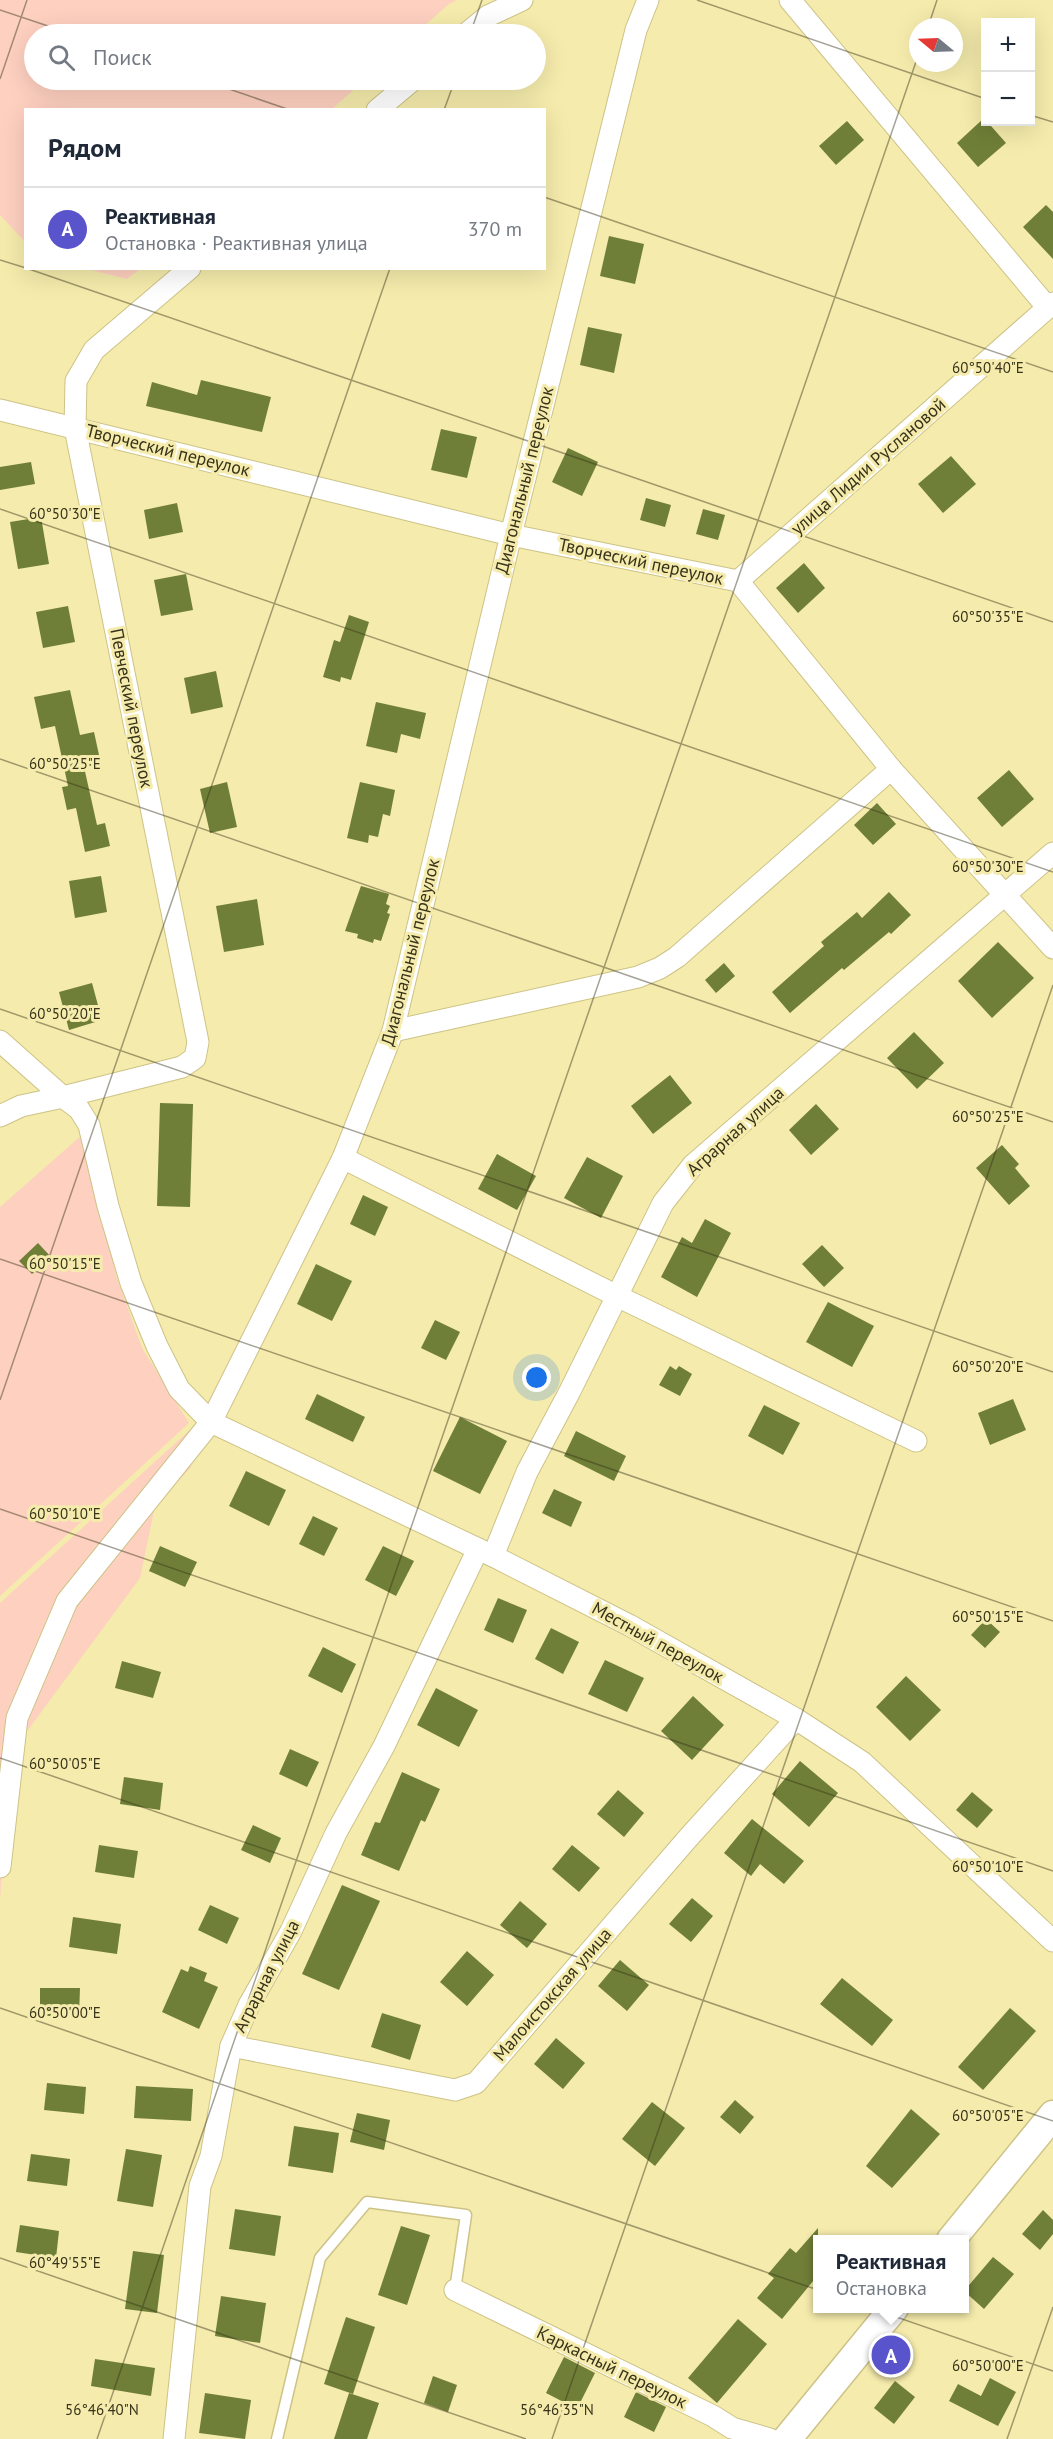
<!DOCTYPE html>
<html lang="ru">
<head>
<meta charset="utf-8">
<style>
	body { margin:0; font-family:"PT Sans",sans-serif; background:#f2f2f3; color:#1f2937 }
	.controls { position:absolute; right:18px; top:18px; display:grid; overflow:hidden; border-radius:0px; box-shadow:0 6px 24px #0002 }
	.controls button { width:54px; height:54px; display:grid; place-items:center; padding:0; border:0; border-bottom:2px solid #e0e1e3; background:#fff; color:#1f2937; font:30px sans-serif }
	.compass { position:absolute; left:909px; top:18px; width:54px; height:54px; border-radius:50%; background:#fff; box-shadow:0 6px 24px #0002; rotate:289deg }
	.you { position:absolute; left:537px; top:1378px; width:21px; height:21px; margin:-15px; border:4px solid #fff; border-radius:50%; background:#1a73e8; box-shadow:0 0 0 9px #1a73e833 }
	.badge { display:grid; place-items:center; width:39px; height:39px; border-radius:50%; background:#5954cc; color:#fff; font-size:20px; font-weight:700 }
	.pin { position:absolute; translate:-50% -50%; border:3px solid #fff; box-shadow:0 2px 6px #0006 }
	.popup { position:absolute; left:813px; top:2235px; width:156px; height:78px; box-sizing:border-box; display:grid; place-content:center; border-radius:0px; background:#fff; filter:drop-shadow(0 2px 4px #0005); font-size:20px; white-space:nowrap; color:#747a83 }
	.popup b { font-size:22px; color:#1f2937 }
	.popup::after { content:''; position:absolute; left:50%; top:100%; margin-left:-12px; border:12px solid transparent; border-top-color:#fff }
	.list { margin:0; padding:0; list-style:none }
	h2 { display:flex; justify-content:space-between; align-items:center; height:78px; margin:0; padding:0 24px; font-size:26px }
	h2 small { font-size:20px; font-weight:400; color:#747a83 }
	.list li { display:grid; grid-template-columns:39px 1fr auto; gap:18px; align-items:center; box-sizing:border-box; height:84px; padding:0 24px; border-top:2px solid #e0e1e3 }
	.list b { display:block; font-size:22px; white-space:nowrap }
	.list p { margin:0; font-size:20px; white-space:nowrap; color:#747a83 }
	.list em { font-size:20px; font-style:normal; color:#747a83 }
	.icon { flex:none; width:33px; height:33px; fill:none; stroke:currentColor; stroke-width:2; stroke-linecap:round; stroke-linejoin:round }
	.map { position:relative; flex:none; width:1053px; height:2439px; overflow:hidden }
	.search { position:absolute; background:#fff; box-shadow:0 6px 24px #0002; left:24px; top:24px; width:522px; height:66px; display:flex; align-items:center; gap:15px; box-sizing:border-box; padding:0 21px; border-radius:33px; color:#747a83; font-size:22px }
	.panel { position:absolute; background:#fff; box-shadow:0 6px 24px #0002; left:24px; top:108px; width:522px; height:162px; border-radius:0px }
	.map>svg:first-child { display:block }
	.green { fill:#fed0c0 }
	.building { fill:#6f7f37 }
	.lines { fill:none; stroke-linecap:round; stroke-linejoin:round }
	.lane-casing { stroke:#cdc386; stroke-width:13 }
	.street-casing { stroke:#cdc386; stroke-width:23 }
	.secondary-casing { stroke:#cdc386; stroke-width:31 }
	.lane { stroke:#fff; stroke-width:10 }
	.street { stroke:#fff; stroke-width:21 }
	.secondary { stroke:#fff; stroke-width:28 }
	.ticks { fill:none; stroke:#37331a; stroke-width:1.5; stroke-opacity:0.45 }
	.labels { text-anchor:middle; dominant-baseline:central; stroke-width:6; stroke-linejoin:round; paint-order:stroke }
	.street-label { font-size:18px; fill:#37331a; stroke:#f5ebac }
	.ticks-label { font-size:15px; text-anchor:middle; fill:#37331a; stroke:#f5ebac; stroke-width:6; stroke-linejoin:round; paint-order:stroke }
</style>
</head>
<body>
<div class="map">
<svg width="1053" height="2439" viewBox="0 0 1053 2439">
	<rect width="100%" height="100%" fill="#f5ebac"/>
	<g class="green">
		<path d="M0 0H457L449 4 415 34H34V80H365L332 109 26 110 25 242 0 215Z"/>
		<path d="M87 269H140L127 279Z"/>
		<path d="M82 1135 116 1275 142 1348 189 1423 0 1596V1207Z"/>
		<path d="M192 1428 191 1467 155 1506 140 1578 11 1753 0 1900V1603Z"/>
	</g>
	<g class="building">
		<path d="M984 118 1006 143 978 167 957 143Z"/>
		<path d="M847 121 864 140 836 165 819 146Z"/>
		<path d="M1046 205 1053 212V259L1023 227Z"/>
		<path d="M609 236 644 244 635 284 600 276Z"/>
		<path d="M588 327 622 334 614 373 580 365Z"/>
		<path d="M201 380 271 397 262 432 146 406 152 382 197 395Z"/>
		<path d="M441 429 477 437 467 478 431 470Z"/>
		<path d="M568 448 598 462 582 496 552 482Z"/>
		<path d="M951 456 976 484 943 513 918 484Z"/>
		<path d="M31 462 35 484 0 490V467Z"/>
		<path d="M646 498 671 505 665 527 640 520Z"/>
		<path d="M177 503 183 532 149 539 144 510Z"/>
		<path d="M703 509 725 515 718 540 696 534Z"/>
		<path d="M41 517 49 564 18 569 10 522Z"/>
		<path d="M804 563 825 588 798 613 776 588Z"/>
		<path d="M186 574 193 610 161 616 154 580Z"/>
		<path d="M68 606 75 642 43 648 36 612Z"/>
		<path d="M349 615 369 622 351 680 341 677 340 682 323 677 334 640 340 642Z"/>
		<path d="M216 671 223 707 191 714 184 678Z"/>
		<path d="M70 690 80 735 94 732 101 764 84 767 97 825 105 823 110 846 85 852 76 808 67 810 62 787 68 786 55 726 41 729 34 697Z"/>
		<path d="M376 702 426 713 420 739 401 734 397 753 366 746Z"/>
		<path d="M1009 770 1034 799 1002 827 977 798Z"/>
		<path d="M227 782 237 827 210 833 200 789Z"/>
		<path d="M360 782 395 790 390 816 383 814 378 837 369 835 368 843 347 838Z"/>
		<path d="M877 803 896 824 873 845 854 825Z"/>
		<path d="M101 876 107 912 75 918 69 881Z"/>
		<path d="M361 886 389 894 386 904 390 906 387 913 390 914 381 941 374 939 373 943 357 938 358 934 345 931Z"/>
		<path d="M889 892 911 915 891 934 889 932 844 970 842 968 790 1013 772 992 824 946 821 942 857 912 862 918Z"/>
		<path d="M257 899 264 945 224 952 216 906Z"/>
		<path d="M998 942 1034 978 992 1018 958 981Z"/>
		<path d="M724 963 735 976 716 993 705 980Z"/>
		<path d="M92 983 102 1020 69 1030 59 992Z"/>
		<path d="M914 1032 944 1063 917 1089 887 1058Z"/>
		<path d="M670 1075 692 1103 653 1134 631 1106Z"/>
		<path d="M160 1103 193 1104 190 1207 157 1206Z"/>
		<path d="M816 1104 839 1129 811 1155 789 1130Z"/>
		<path d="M1002 1145 1019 1164 1015 1168 1030 1186 1009 1205 976 1168Z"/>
		<path d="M497 1154 536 1176 517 1210 478 1189Z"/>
		<path d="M587 1157 623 1176 601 1218 564 1198Z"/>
		<path d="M363 1195 388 1207 375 1236 350 1224Z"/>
		<path d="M705 1219 731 1233 697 1297 661 1277 682 1237 692 1243Z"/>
		<path d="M38 1243 51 1257 32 1274 19 1261Z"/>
		<path d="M822 1245 844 1268 824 1287 802 1264Z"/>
		<path d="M316 1264 352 1281 332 1321 297 1304Z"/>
		<path d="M828 1302 874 1326 852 1367 806 1342Z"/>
		<path d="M435 1320 460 1332 446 1360 421 1348Z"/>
		<path d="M670 1366 676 1370 679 1366 692 1374 680 1396 659 1385Z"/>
		<path d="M317 1394 365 1417 353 1442 305 1419Z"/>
		<path d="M1013 1399 1026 1430 990 1445 978 1413Z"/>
		<path d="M764 1405 800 1423 783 1455 748 1436Z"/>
		<path d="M460 1417 507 1441 480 1494 433 1471Z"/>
		<path d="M576 1431 626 1456 614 1481 564 1456Z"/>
		<path d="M246 1471 286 1490 269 1526 229 1506Z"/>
		<path d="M554 1489 582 1502 571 1527 542 1513Z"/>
		<path d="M313 1516 338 1528 324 1556 299 1544Z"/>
		<path d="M160 1546 197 1562 185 1587 149 1571Z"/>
		<path d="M383 1546 414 1561 396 1596 365 1580Z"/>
		<path d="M498 1598 527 1610 513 1643 484 1630Z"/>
		<path d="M986 1619 1000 1632 985 1648 971 1635Z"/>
		<path d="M551 1628 579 1642 563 1674 535 1659Z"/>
		<path d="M323 1647 356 1664 342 1693 308 1676Z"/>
		<path d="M605 1660 644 1678 627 1712 588 1694Z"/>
		<path d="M122 1661 161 1672 153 1698 115 1688Z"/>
		<path d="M906 1676 941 1710 910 1741 876 1707Z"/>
		<path d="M436 1688 478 1710 459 1747 417 1725Z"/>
		<path d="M693 1696 724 1725 692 1760 661 1731Z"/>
		<path d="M290 1749 319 1762 307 1787 279 1774Z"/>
		<path d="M800 1761 838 1793 809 1827 772 1794Z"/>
		<path d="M402 1772 440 1789 425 1822 421 1820 399 1871 361 1855 375 1822 380 1823Z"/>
		<path d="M124 1777 163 1783 160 1810 120 1804Z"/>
		<path d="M618 1790 644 1813 624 1837 597 1814Z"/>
		<path d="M972 1792 993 1810 977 1828 956 1810Z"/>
		<path d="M752 1819 804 1861 784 1884 760 1864 751 1876 724 1853Z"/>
		<path d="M253 1825 281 1838 270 1863 241 1850Z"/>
		<path d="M99 1845 138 1851 134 1878 95 1872Z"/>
		<path d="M572 1845 600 1868 579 1892 552 1869Z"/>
		<path d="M342 1885 380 1901 339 1990 302 1974Z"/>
		<path d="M692 1898 713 1916 691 1942 669 1924Z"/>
		<path d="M520 1901 547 1924 527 1948 500 1925Z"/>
		<path d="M210 1905 239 1918 227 1944 198 1930Z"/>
		<path d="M73 1917 121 1924 117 1954 69 1947Z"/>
		<path d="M467 1951 494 1975 467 2006 440 1982Z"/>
		<path d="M620 1960 649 1985 627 2011 598 1986Z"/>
		<path d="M190 1966 207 1973 204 1981 218 1987 199 2029 162 2012 181 1969 188 1972Z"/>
		<path d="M842 1978 893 2020 872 2046 820 2004Z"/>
		<path d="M40 1988H80L79 2016H40Z"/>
		<path d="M1010 2008 1036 2031 983 2090 958 2067Z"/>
		<path d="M382 2013 421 2025 410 2060 371 2047Z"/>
		<path d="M556 2038 585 2063 563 2089 534 2064Z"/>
		<path d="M47 2083 86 2087 84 2114 44 2110Z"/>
		<path d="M136 2086 193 2089 191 2121 134 2118Z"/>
		<path d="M735 2100 754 2117 740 2134 720 2117Z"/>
		<path d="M652 2102 685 2128 655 2166 622 2139Z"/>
		<path d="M911 2109 940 2134 892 2188 866 2166Z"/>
		<path d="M357 2113 390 2120 384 2150 350 2142Z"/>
		<path d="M294 2126 339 2133 333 2173 288 2166Z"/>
		<path d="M126 2149 162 2155 153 2207 117 2201Z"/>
		<path d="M31 2154 70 2159 67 2186 27 2181Z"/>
		<path d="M235 2209 281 2216 275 2256 229 2249Z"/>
		<path d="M1043 2210 1053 2220V2234L1040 2250 1022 2234Z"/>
		<path d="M20 2225 59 2231 56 2258 16 2252Z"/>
		<path d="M401 2226 430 2235 407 2305 378 2295Z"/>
		<path d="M818 2228V2275L782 2319 757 2298 774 2278 768 2274 790 2248 796 2253Z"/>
		<path d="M133 2251 164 2255 157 2313 125 2309Z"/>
		<path d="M993 2257 1014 2274 984 2309 964 2291Z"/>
		<path d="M221 2296 266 2303 260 2343 215 2336Z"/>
		<path d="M346 2317 375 2327 353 2394 324 2384Z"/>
		<path d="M738 2319 767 2344 717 2403 688 2378Z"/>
		<path d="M564 2357 595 2373 577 2409 546 2393Z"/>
		<path d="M95 2359 155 2368 151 2396 91 2386Z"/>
		<path d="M433 2376 457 2385 448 2412 424 2403Z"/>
		<path d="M990 2378 1016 2392 998 2426 949 2401 958 2384 981 2396Z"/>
		<path d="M895 2381 915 2397 894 2424 874 2408Z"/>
		<path d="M636 2392 666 2407 654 2432 624 2417Z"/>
		<path d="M205 2393 251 2400 245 2439 199 2433Z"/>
		<path d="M349 2393 379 2403 367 2439H334Z"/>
	</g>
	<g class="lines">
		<defs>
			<path id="lane" d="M277 2439 320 2258 367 2202 466 2215 455 2290"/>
			<g id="street">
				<path d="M790 0 1048 308"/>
				<path d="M466 34 488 16 522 0"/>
				<path d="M377 110 413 80"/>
				<path d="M0 410 511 535 738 581 891 769 1053 948"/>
				<path d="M738 581 1053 303"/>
				<path d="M393 1031 638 977 660 968 677 957 891 769"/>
				<path d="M0 1041 63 1097 182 1067 195 1058 198 1042 75 428 76 381 94 350 190 268"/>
				<path d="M0 1116 21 1106 63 1097 79 1109 89 1125 108 1206 131 1283 157 1346 179 1389 211 1422 493 1556 629 1625 796 1719 862 1762 1053 1941"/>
				<path d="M343 1158 617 1296 916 1441"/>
				<path d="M493 1556 527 1472 570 1391 663 1203 693 1165 1053 853"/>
				<path d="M0 1867 17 1718 67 1601 211 1422 343 1158 393 1031 511 535 636 30 648 0"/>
				<path d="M231 2046 455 2090 476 2083 689 1837 796 1719"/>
				<path d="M455 2290 713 2416 732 2428 770 2439"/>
				<path d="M174 2439 200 2186 211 2156 231 2046 249 2005 291 1931 336 1833 384 1746 478 1549"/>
			</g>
			<g id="secondary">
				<path d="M951 2240 1053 2115"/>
				<path d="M787 2439 894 2308"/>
			</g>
		</defs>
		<use href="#lane" class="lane-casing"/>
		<use href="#street" class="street-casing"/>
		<use href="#secondary" class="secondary-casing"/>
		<use href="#lane" class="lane"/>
		<use href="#street" class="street"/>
		<use href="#secondary" class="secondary"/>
	</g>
	<path class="ticks" d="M697 0 986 99M0 10 72 34M928 27 937 0M470 34 482 0M0 79 27 0M203 80 290 110M444 110 455 80M1030 115 1053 122M544 197 1053 372M0 260 26 268M26 268 1053 622M0 509 1053 872M0 759 1053 1122M0 1009 1053 1372M0 1259 1053 1621M0 1400 390 268M0 1509 1053 1871M0 1758 1053 2121M0 2008 1053 2371M0 2258 526 2439M97 2439 918 56M552 2439 1053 985M1007 2439 1053 2307"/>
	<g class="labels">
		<g class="street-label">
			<text transform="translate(168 450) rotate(14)">Творческий переулок</text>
			<text transform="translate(868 466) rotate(-41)">улица Лидии Руслановой</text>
			<text transform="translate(524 480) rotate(-76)">Диагональный переулок</text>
			<text transform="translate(641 561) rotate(12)">Творческий переулок</text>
			<text transform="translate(132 708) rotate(79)">Певческий переулок</text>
			<text transform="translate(410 952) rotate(-76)">Диагональный переулок</text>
			<text transform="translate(735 1131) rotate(-42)">Аграрная улица</text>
			<text transform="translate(658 1642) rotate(29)">Местный переулок</text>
			<text transform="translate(266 1976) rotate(-63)">Аграрная улица</text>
			<text transform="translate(552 1994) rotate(-49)">Малоистокская улица</text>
			<text transform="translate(612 2367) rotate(26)">Каркасный переулок</text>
		</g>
	</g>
	<g class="ticks-label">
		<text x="988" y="373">60°50'40"E</text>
		<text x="65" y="519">60°50'30"E</text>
		<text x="988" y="622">60°50'35"E</text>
		<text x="65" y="769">60°50'25"E</text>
		<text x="988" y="872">60°50'30"E</text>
		<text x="65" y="1019">60°50'20"E</text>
		<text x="988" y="1122">60°50'25"E</text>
		<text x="65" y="1269">60°50'15"E</text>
		<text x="988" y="1372">60°50'20"E</text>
		<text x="65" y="1519">60°50'10"E</text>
		<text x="988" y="1622">60°50'15"E</text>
		<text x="65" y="1769">60°50'05"E</text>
		<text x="988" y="1872">60°50'10"E</text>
		<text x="65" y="2018">60°50'00"E</text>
		<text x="988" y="2121">60°50'05"E</text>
		<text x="65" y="2268">60°49'55"E</text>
		<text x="988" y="2371">60°50'00"E</text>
		<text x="102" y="2415">56°46'40"N</text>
		<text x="557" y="2415">56°46'35"N</text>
	</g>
</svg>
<div class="controls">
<button>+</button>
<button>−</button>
</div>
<svg class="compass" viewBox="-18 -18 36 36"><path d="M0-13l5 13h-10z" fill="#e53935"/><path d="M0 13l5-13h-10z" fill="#747a83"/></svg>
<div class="you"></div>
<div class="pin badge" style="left:891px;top:2355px">A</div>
<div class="popup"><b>Реактивная</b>Остановка</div>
<div class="search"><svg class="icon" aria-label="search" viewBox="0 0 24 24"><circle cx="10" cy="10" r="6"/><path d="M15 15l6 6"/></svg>Поиск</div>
<section class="panel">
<h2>Рядом<small></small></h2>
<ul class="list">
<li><span class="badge">A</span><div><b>Реактивная</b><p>Остановка · Реактивная улица</p></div><em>370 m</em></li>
</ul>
</section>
</div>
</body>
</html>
